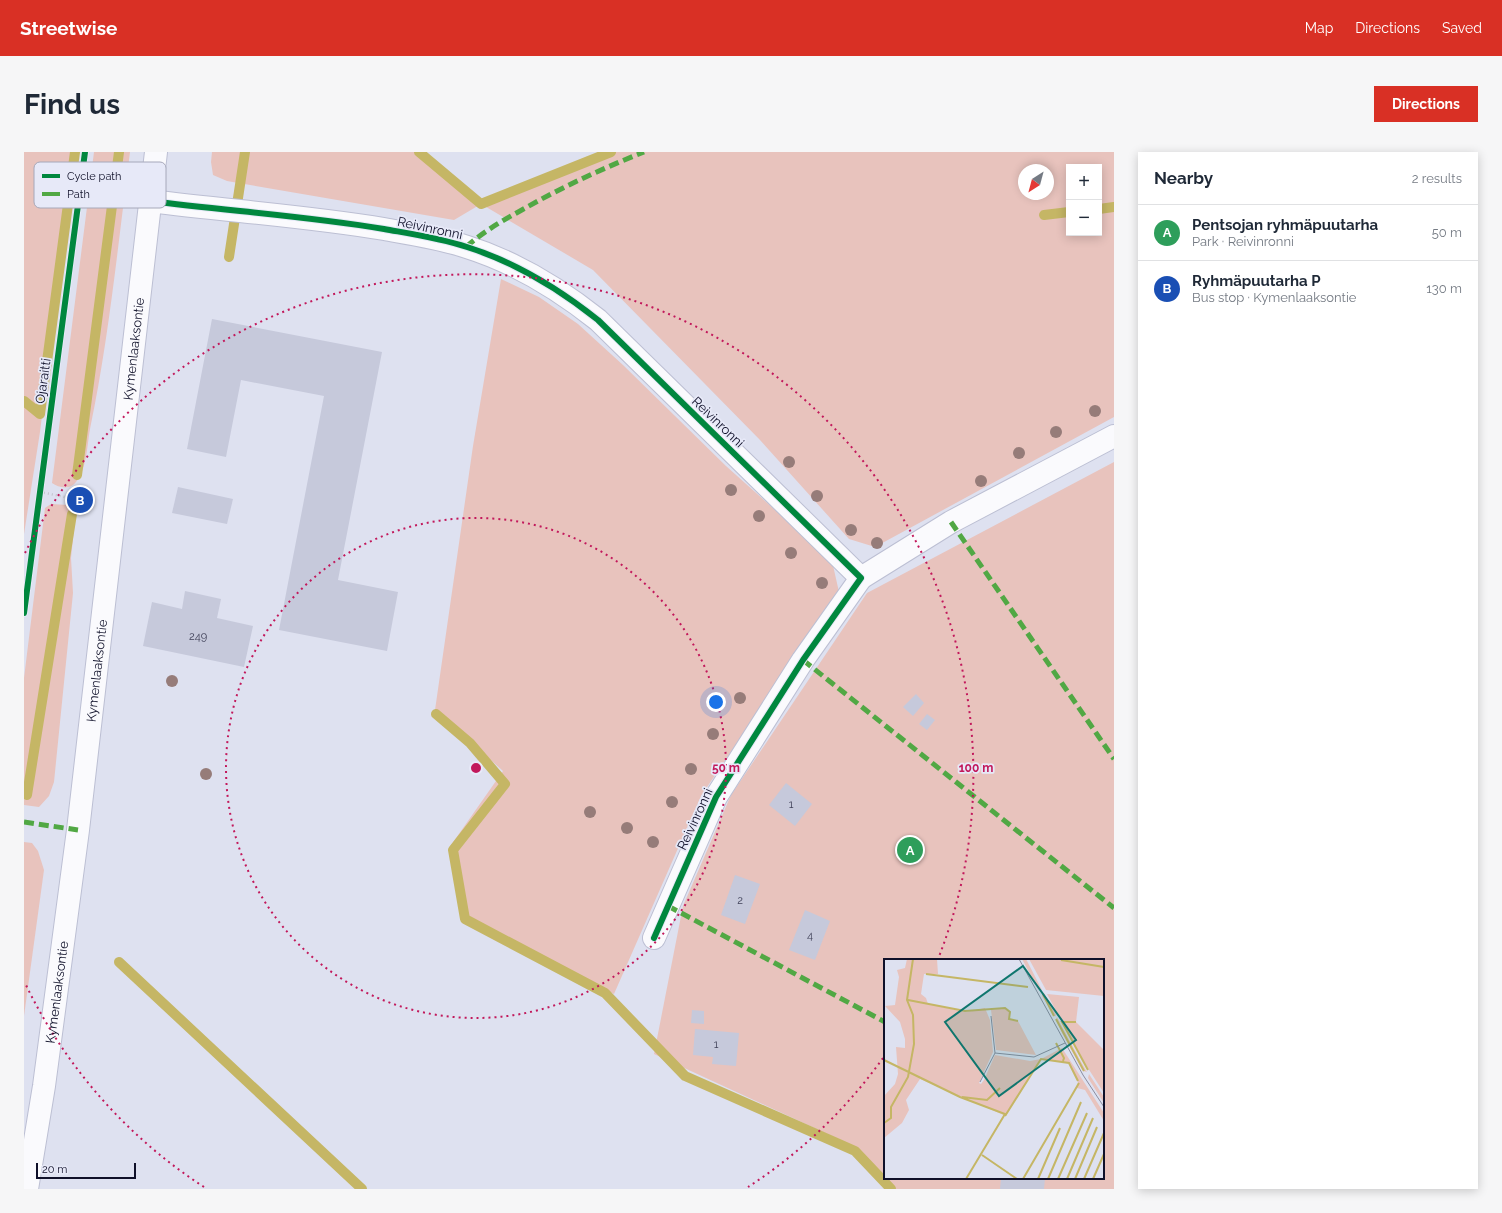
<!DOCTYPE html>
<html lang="en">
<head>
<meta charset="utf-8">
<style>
	body { margin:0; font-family:Raleway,sans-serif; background:#f6f6f7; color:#1f2937 }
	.controls { position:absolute; right:12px; top:12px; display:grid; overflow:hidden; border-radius:0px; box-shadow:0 2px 10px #0003 }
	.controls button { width:36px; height:36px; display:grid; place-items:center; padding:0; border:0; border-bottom:1px solid #e0e1e3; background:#fff; color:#1f2937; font:20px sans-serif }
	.compass { position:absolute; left:994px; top:12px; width:36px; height:36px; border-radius:50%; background:#fff; box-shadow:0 2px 10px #0003; rotate:216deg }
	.scale { position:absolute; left:12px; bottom:10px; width:100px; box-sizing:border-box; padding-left:4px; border:2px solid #0f1029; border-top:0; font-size:11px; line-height:14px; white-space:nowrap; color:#0f1029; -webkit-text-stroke:3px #e7e9f8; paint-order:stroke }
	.you { position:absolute; left:692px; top:550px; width:14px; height:14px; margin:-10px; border:3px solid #fff; border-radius:50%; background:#1a73e8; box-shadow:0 0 0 6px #1a73e833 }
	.badge { display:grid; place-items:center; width:26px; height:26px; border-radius:50%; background:#d93025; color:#fff; font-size:13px; font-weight:700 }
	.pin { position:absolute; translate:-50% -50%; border:2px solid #fff; box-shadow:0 1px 4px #0006 }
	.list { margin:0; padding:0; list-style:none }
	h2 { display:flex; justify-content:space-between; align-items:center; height:52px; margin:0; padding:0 16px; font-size:17px }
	h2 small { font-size:13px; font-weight:400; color:#747a83 }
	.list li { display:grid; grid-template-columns:26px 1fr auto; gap:12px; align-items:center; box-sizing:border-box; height:56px; padding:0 16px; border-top:1px solid #e0e1e3 }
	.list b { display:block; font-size:15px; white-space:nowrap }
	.list p { margin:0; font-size:13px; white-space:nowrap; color:#747a83 }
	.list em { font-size:13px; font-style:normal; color:#747a83 }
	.map { position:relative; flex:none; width:1090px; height:1037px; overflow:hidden; border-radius:0px }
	header { display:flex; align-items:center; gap:24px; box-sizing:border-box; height:56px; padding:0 20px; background:#d93025; color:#fff }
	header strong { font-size:19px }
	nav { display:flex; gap:22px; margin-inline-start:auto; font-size:14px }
	.intro { display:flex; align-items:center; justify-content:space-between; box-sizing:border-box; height:96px; padding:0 24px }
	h1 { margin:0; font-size:28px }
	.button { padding:10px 18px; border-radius:0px; background:#d93025; color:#fff; font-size:14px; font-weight:700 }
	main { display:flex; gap:24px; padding:0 24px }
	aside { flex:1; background:#fff; border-radius:0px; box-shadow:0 2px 10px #0003 }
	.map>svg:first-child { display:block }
	.green { fill:#e8c3bd; fill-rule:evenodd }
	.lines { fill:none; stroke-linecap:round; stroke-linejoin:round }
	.stream { stroke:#c5b665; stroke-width:10 }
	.building { fill:#c6c9db }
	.street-casing { stroke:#bcbfd3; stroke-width:24 }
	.secondary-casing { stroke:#bcbfd3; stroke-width:24 }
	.path { stroke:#c2c3ca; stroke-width:2.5; stroke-dasharray:1 3; stroke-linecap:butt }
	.street { stroke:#fafafd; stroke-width:22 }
	.secondary { stroke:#fafafd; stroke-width:22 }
	.quiet { stroke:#51a844; stroke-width:5; stroke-dasharray:10 5; stroke-linecap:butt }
	.cycleway-casing { stroke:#e7e9f8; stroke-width:8 }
	.cycleway { stroke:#00873e; stroke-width:6 }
	.tree { fill:#967c79 }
	.ring { fill:none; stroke:#c2185b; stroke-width:2; stroke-dasharray:2 4 }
	.labels { text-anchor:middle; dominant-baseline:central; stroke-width:3.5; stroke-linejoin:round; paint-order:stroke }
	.number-label { font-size:11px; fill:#414259 }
	.street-label { font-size:13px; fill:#0f1029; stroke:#e7e9f8 }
	.inset-river { fill:none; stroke:#c5b665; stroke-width:2 }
	.inset-road { fill:none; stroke:#8b8da0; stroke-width:1 }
	.view { fill:#0f766e; fill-opacity:0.15; stroke:#0f766e; stroke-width:2 }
	.inset-edge { fill:none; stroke:#0f1029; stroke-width:2 }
	.key { fill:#e7e9f8; stroke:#a6a8ba; stroke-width:1 }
	.key-label { font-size:11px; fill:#0f1029 }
	.centre { fill:#c2185b; stroke:#e7e9f8; stroke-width:2 }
	.ring-label { font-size:12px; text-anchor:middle; font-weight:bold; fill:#c2185b; stroke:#e7e9f8; stroke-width:3.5; stroke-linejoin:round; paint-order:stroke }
</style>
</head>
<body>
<header>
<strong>Streetwise</strong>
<nav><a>Map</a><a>Directions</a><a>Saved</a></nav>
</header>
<div class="intro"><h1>Find us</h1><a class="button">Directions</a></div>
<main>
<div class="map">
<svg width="1090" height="1037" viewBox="0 0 1090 1037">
	<rect width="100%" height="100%" fill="#dee1f0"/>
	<g class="green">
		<path d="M0 0H51L16 280 0 382Z"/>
		<path d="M70 0H106C94 92 85 186 66 277 63 293 63 317 52 330 46 338 35 336 28 331Z"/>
		<path d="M188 0H395L457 52 587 0H1090V265L851 395 825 387 736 288 569 118 457 52 430 68 203 29 189 23 187 10ZM1045 15H1075V81H1045ZM1000 18H1024V42H1000Z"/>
		<path d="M477 127 515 145 554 172 599 213 702 314 808 409 815 440 677 644 590 842 445 766 425 696 479 619 411 558 449 294Z"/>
		<path d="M1090 310V1037H866L823 991 630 902 659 754 707 643 843 441ZM861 808H1079V1026H861Z"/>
		<path d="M27 352 44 353 52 358 47 406 49 441 30 630 25 644 15 655 0 653V526L21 356Z"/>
		<path d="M0 690 8 691 14 699 20 718 0 864Z"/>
	</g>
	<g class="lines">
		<g class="stream">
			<path d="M395 0 457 52 587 0"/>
			<path d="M1075 57 1090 55"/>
			<path d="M1020 63 1045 60"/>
			<path d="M205 105 221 0"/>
			<path d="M0 249 16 262 51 0"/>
			<path d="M53 323 95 0"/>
			<path d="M412 562 446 591 481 632 429 698 441 767 581 841 661 924 831 999 867 1037"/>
			<path d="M3 643 48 362"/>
			<path d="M95 810 338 1037"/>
		</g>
	</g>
	<g class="building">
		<path d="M188 167 358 200 314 428 374 440 363 499 255 478 300 244 217 228 202 305 163 297Z"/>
		<path d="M154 335 209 347 203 372 148 361Z"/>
		<path d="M161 439 197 447 193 466 229 474 220 515 119 494 128 450 158 457Z"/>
		<path d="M892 542 900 551 889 564 879 555Z"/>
		<path d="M903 562 911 568 903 578 895 572Z"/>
		<path d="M762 631 788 652 771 674 745 653Z"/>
		<path d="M711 723 736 732 721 772 697 763Z"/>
		<path d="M781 758 806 769 791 808 765 798Z"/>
		<path d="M668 858 680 859V872L667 871Z"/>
		<path d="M671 877 715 881 712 914 688 912 689 905 669 903Z"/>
		<path d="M977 1026H1021L1020 1037H976Z"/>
	</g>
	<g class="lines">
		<defs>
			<g id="street">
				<path d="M126 49C204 59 282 64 360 77 388 82 416 86 443 95 491 110 535 137 574 168L837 426 779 508 692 645 630 786"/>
				<path d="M837 426 927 370 1090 284"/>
			</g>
			<g id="secondary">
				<path id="s1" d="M3 1037 20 934 54 678 132 0"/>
			</g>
		</defs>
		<use href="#street" class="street-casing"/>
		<use href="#secondary" class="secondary-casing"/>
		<path class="path" d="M16 340 56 348"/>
		<use href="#street" class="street"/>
		<use href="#secondary" class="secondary"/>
		<g class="quiet">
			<path d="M442 95C459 80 476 70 496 59 536 36 577 17 620 0"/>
			<path d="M927 370 1090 607"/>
			<path d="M779 508 1090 756"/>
			<path d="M0 670 54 678"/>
			<path d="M644 754 861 870"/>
		</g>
		<defs>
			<g id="cycleway">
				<path d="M126 49C204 59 282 64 360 77 388 82 416 86 443 95 491 110 535 137 574 168L837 426 779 508 692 645 630 786"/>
				<path d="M0 461 61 0"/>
			</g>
		</defs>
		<use href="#cycleway" class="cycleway-casing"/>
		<use href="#cycleway" class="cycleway"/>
	</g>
	<g class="tree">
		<circle cx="1071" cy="259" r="6"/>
		<circle cx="1032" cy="280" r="6"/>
		<circle cx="995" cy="301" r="6"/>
		<circle cx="765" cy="310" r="6"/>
		<circle cx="957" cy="329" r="6"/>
		<circle cx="707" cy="338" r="6"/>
		<circle cx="793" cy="344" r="6"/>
		<circle cx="735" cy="364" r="6"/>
		<circle cx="827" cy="378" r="6"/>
		<circle cx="853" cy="391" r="6"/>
		<circle cx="767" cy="401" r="6"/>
		<circle cx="798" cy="431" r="6"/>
		<circle cx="148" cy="529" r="6"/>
		<circle cx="716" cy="546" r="6"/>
		<circle cx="689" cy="582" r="6"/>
		<circle cx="667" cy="617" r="6"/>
		<circle cx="182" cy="622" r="6"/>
		<circle cx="648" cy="650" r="6"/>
		<circle cx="566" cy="660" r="6"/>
		<circle cx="603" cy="676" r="6"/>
		<circle cx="629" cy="690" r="6"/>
	</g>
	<g class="ring">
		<circle cx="452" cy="616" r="250"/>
		<path d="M859 906A500 500 0 0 1 724 1035M180 1035A500 500 0 0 1 1 831M1 401A500 500 0 0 1 914 807"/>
	</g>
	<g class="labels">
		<g class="number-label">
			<text x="174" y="484">249</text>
			<text x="767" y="652">1</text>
			<text x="716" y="748">2</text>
			<text x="786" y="783">4</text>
			<text x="692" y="892">1</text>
		</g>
		<g class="street-label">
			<text transform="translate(406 76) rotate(12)">Reivinronni</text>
			<text stroke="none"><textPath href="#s1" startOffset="847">Kymenlaaksontie</textPath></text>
			<text transform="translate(19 229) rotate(-82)">Ojaraitti</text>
			<text transform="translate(694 270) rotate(44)">Reivinronni</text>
			<text stroke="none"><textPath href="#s1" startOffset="523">Kymenlaaksontie</textPath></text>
			<text transform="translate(671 667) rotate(-65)">Reivinronni</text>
			<text stroke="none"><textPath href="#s1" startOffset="199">Kymenlaaksontie</textPath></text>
		</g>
	</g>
	<g transform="translate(860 807)">
		<rect width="220" height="220" fill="#dee1f0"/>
		<path d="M23 0H53L54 15H40L37 35 42 39 44 45 82 53 101 49 106 61 109 93 95 124 97 125 100 121 111 96 146 102 157 100 178 89 220 154V162L201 131 193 129 194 122 185 104 157 100 122 157 36 120 22 141 25 151 18 164 0 179V137L11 125 14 115 12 88 21 89V80L16 63 1 47 11 46 15 18 13 11 21 9ZM138 0H142L158 31 154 30ZM145 0H220V37L162 31ZM160 34 172 56 171 58 158 37ZM163 35 195 38 192 63 220 91V134L200 103ZM121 49 126 53V61L134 62 152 96 112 91 107 51ZM173 58 196 101 203 113 199 112 178 74 172 61ZM205 115 220 138V144L204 119Z" fill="#e8c3bd"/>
		<path class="inset-river" d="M177 1 220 8M42 15 144 28M159 35 170 57M24 41 81 52 121 49 126 53 125 60 134 62M172 60 200 112M192 63H178L204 111M172 84 180 99 179 102M0 101 76 138 121 155 82 220M78 138 103 141 116 129M121 157 157 100 185 104 194 122M0 164 7 159V148L24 118 30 85 29 56 23 41 29 0M98 196 133 220M139 220 195 124M154 220 176 169M164 220 197 143M174 220 203 154M183 220 209 159M191 220 213 168M200 220 220 174M209 220 220 195"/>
		<path class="inset-road" d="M135 0 199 116 220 148M107 57 111 94 150 98 181 84M96 123 111 94"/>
		<path class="view" d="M139 7 192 81 115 137 61 63Z"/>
		<rect width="220" height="220" class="inset-edge"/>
	</g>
	<rect x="10" y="10" width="132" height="46" rx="6" class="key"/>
	<rect x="18" y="22" width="18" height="4" fill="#00873e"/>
	<rect x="18" y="40" width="18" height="4" fill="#51a844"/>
	<g class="key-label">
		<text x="43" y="28">Cycle path</text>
		<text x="43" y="46">Path</text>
	</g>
	<circle cx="452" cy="616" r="6" class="centre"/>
	<g class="ring-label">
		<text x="702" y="620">50 m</text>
		<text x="952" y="620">100 m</text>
	</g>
</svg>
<div class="controls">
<button>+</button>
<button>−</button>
</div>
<svg class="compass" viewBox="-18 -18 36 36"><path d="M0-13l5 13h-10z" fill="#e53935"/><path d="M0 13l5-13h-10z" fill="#747a83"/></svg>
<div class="scale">20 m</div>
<div class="you"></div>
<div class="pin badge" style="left:886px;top:698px;background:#2e9e5b">A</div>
<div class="pin badge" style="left:56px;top:348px;background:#1a4fb4">B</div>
</div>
<aside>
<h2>Nearby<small>2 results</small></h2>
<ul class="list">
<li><span class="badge" style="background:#2e9e5b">A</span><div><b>Pentsojan ryhmäpuutarha</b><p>Park · Reivinronni</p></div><em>50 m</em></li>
<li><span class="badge" style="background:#1a4fb4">B</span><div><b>Ryhmäpuutarha P</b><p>Bus stop · Kymenlaaksontie</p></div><em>130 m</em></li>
</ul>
</aside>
</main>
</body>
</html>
